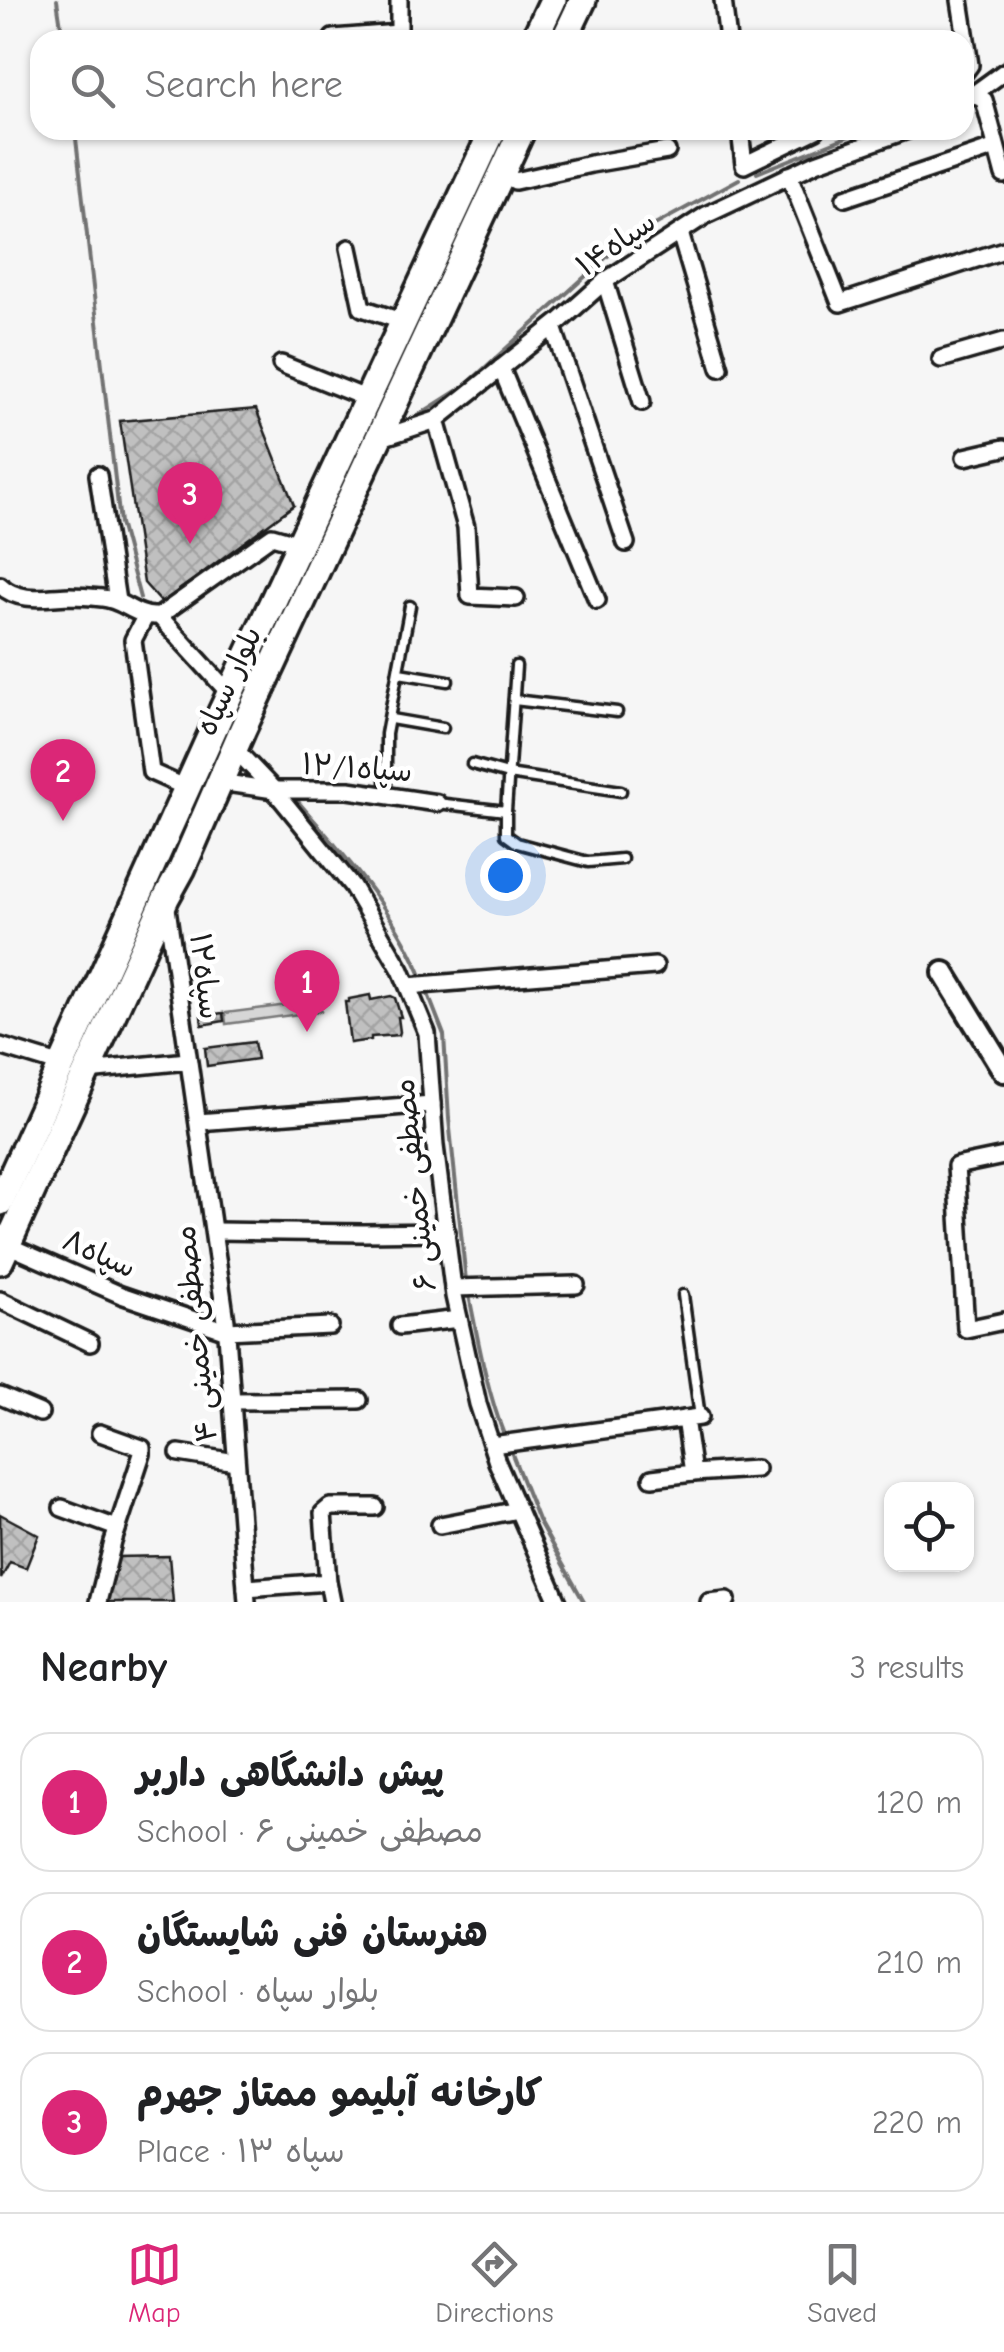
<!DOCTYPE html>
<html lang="en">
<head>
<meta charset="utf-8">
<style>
	body { margin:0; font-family:"Comic Neue","Playpen Sans Arabic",sans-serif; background:#f2f2f2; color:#202124 }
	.controls { position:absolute; right:30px; bottom:30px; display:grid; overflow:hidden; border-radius:20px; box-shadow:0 2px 8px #0004 }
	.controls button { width:90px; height:90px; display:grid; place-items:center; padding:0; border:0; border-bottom:2px solid #e0e0e0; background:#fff; color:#202124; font:50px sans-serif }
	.you { position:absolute; left:505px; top:875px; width:35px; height:35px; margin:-25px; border:8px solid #fff; border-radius:50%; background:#1a73e8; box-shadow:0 0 0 15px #1a73e833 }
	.badge { display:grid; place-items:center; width:65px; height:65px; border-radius:50%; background:#db2777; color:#fff; font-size:32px; font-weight:700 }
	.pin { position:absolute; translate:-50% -82px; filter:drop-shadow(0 2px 5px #0008) }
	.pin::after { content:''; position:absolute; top:52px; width:35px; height:30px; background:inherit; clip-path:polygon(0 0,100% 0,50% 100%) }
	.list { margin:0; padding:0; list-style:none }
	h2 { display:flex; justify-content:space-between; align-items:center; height:130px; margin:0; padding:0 40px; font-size:42px }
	h2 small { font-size:32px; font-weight:400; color:#757577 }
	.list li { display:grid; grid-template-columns:65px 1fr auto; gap:30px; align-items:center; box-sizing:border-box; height:140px; margin:0 20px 20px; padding:0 20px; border:2px solid #e0e0e0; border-radius:30px }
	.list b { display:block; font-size:38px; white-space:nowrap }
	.list p { margin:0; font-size:32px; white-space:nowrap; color:#757577 }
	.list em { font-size:32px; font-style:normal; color:#757577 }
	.icon { flex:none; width:55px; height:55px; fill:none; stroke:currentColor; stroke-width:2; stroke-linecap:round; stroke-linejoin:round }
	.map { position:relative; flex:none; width:1004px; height:1602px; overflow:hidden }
	.search { position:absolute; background:#fff; box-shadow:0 2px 8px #0004; left:30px; right:30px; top:30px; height:110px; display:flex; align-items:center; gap:25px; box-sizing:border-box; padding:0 35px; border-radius:30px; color:#757577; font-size:38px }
	.sheet { height:610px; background:#fff }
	nav { display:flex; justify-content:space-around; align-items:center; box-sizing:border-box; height:140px; border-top:2px solid #e0e0e0; background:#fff; font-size:28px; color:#757577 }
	nav a { display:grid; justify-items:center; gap:5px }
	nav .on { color:#db2777 }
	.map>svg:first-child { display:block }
	.park { fill:#d6d6d6; stroke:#797979; stroke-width:2.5 }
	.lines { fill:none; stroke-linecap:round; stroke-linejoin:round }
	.stream { stroke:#727272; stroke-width:4 }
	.building { fill:url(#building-cross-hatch); stroke:#1c1c1c; stroke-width:2.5 }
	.service-casing { stroke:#1c1c1c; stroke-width:15 }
	.minor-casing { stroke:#1c1c1c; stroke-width:22 }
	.tertiary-casing { stroke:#1c1c1c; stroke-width:28 }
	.primary-casing { stroke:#1c1c1c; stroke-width:32 }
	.service { stroke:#fff; stroke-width:8 }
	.minor { stroke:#fff; stroke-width:15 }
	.tertiary { stroke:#fff; stroke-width:20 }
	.primary { stroke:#fff; stroke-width:25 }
	.labels { text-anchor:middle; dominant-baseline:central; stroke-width:9; stroke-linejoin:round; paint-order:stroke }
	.street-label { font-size:30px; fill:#1c1c1c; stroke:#fff }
</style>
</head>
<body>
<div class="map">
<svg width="1004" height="1602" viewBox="0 0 1004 1602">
	<defs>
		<pattern id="building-cross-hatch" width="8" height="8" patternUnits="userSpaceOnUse" patternTransform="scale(2.5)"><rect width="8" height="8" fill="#c0c0c0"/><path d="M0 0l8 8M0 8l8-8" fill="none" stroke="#a4a4a4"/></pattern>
	</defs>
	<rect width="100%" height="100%" fill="#f6f6f6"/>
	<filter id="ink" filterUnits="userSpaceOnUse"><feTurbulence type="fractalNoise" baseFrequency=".01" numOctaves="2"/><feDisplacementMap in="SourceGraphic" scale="20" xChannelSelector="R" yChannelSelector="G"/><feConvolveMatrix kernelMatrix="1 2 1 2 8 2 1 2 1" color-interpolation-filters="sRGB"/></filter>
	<g filter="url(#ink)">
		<path class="park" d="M319 1001 321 1011 226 1024 225 1013Z"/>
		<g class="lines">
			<g class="stream">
				<path d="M57 0 63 40"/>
				<path d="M964 90 1004 61"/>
				<path d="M75 130 120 523 140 598"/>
				<path d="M757 173 864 130"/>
				<path d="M417 416 466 385 622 243 739 179"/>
				<path d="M295 798C343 855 396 910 423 981"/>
				<path d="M426 989 444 1035 449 1119 466 1281"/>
				<path d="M468 1290C478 1341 487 1392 506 1440"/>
				<path d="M510 1449 538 1520 584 1602"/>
			</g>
		</g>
		<g class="building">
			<path d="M256 409 294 505 162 603 144 583 120 421Z"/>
			<path d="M370 995 371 1000 391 996 395 998 401 1017H398L400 1032 399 1035 371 1037V1040L350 1043 345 1002H349V999Z"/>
			<path d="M223 1013 224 1021 202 1025 201 1016Z"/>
			<path d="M254 1042 257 1059 207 1066 205 1048Z"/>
			<path d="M0 1514 39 1535 26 1568 10 1562 1 1579Z"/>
			<path d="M169 1556 173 1602H102L116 1557Z"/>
		</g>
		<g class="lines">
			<defs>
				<g id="service">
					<path d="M399 673 448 681"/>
					<path d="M514 700 617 712"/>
					<path d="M391 719 443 728"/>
					<path d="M472 764 508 774 621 791"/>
					<path d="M386 795V734L410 606"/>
					<path d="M437 803 506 811 516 666"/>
					<path d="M506 811V835L517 843 588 862 622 859"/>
					<path d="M683 1295 700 1417"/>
				</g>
				<g id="minor">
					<path d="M723 0 728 40"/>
					<path d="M960 0 970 65 964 73"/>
					<path d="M333 38 399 33"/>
					<path d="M399 40V0"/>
					<path d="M974 95 984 100 1004 175"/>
					<path d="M964 101 1004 72"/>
					<path d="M740 130 744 165 816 130"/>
					<path d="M502 172 515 181 591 164 667 151"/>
					<path d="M789 175 840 303 1004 250"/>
					<path d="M845 198 996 147"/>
					<path d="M680 233 720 368"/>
					<path d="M349 248 362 308 404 322"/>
					<path d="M605 281 642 402"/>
					<path d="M553 327 626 543"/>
					<path d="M941 359 1004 341"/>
					<path d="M281 364 368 399"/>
					<path d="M501 368 597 600"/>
					<path d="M436 420 466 527 470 596 516 598"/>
					<path d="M378 439 436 420 560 321 605 281 706 215 816 163 908 130"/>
					<path d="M965 457 1004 448"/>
					<path d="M98 475 117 601"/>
					<path d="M0 585C18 603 46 597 70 596 81 596 92 597 102 598 122 599 136 617 155 616"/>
					<path d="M159 616 272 536 300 544"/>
					<path d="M159 616 230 694"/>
					<path d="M145 617 133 640 151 772 187 788"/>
					<path d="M234 748 274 790 352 886 401 970 427 1033 435 1146 454 1296 478 1404 497 1462 558 1602"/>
					<path d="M219 782 274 790H349L437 803"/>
					<path d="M166 901 226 1321 247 1602"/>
					<path d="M408 986 655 966"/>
					<path d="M0 1046 62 1065"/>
					<path d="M87 1071 188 1061"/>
					<path d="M198 1122 432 1104"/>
					<path d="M1004 1156 956 1166 966 1329 1004 1321"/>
					<path d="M215 1231 363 1233 447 1232"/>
					<path d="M7 1245 121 1295 227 1331 330 1326"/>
					<path d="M453 1288 576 1285"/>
					<path d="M0 1300 90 1343"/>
					<path d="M400 1326 459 1319"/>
					<path d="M0 1396 40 1413"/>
					<path d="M232 1401 359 1400"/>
					<path d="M492 1445 700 1417"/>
					<path d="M179 1453 236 1462"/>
					<path d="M693 1473 756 1469"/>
					<path d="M652 1478 693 1473 685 1419"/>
					<path d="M62 1508 117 1528"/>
					<path d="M440 1525 518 1510"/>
					<path d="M328 1582 332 1602"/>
					<path d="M246 1588 328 1582 323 1513 330 1507H375"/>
					<path d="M98 1602 113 1542 142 1454V1448L100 1433"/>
					<path d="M709 1602 727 1600"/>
				</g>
				<path id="tertiary" d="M944 973 1004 1071"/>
				<g id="primary">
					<path d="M534 40 553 0"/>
					<path d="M564 40 583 0"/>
					<path d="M0 1202 219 717 493 130"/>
					<path d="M0 1261 166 898 182 869 242 731 522 130"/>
				</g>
			</defs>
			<use href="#service" class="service-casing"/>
			<use href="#minor" class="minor-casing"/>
			<use href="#tertiary" class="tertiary-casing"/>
			<use href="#primary" class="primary-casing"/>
			<use href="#service" class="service"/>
			<use href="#minor" class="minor"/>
			<use href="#tertiary" class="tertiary"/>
			<use href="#primary" class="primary"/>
		</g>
	</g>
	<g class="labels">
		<g class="street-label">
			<text transform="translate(616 244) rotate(-35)">سپاه۱۴</text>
			<text transform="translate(229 681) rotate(-65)">بلوار سپاه</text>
			<text transform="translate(357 768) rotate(4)">سپاه۱۲/۱</text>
			<text transform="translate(205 976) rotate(83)">سپاه۱۲</text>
			<text transform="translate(415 1185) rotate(-96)">مصطفی خمینی ۶</text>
			<text transform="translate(99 1254) rotate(24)">سپاه۸</text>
			<text transform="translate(196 1334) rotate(-96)">مصطفی خمینی ۴</text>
		</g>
	</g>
</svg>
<div class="controls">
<button><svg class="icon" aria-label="locate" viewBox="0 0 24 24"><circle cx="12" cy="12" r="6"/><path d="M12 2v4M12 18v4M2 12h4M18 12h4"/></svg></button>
</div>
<div class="you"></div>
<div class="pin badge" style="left:307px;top:1032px">1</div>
<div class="pin badge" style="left:63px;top:821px">2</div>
<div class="pin badge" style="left:190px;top:544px">3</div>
<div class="search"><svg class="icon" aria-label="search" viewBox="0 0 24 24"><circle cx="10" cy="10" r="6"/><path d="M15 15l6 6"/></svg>Search here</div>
</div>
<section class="sheet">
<h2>Nearby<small>3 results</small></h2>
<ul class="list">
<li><span class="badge">1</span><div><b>پیش دانشگاهی داربر</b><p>School · مصطفی خمینی ۶</p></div><em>120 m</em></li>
<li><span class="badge">2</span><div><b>هنرستان فنی شایستگان</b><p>School · بلوار سپاه</p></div><em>210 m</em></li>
<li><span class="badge">3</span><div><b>کارخانه آبلیمو ممتاز جهرم</b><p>Place · سپاه ۱۳</p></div><em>220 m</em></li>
</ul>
</section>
<nav>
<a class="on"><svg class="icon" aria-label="map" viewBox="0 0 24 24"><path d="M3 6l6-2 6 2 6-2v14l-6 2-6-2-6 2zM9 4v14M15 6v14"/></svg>Map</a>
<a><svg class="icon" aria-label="directions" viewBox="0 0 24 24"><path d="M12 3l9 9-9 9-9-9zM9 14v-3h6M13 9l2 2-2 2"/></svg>Directions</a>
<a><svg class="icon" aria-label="saved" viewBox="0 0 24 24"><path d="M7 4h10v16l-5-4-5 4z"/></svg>Saved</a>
</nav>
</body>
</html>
